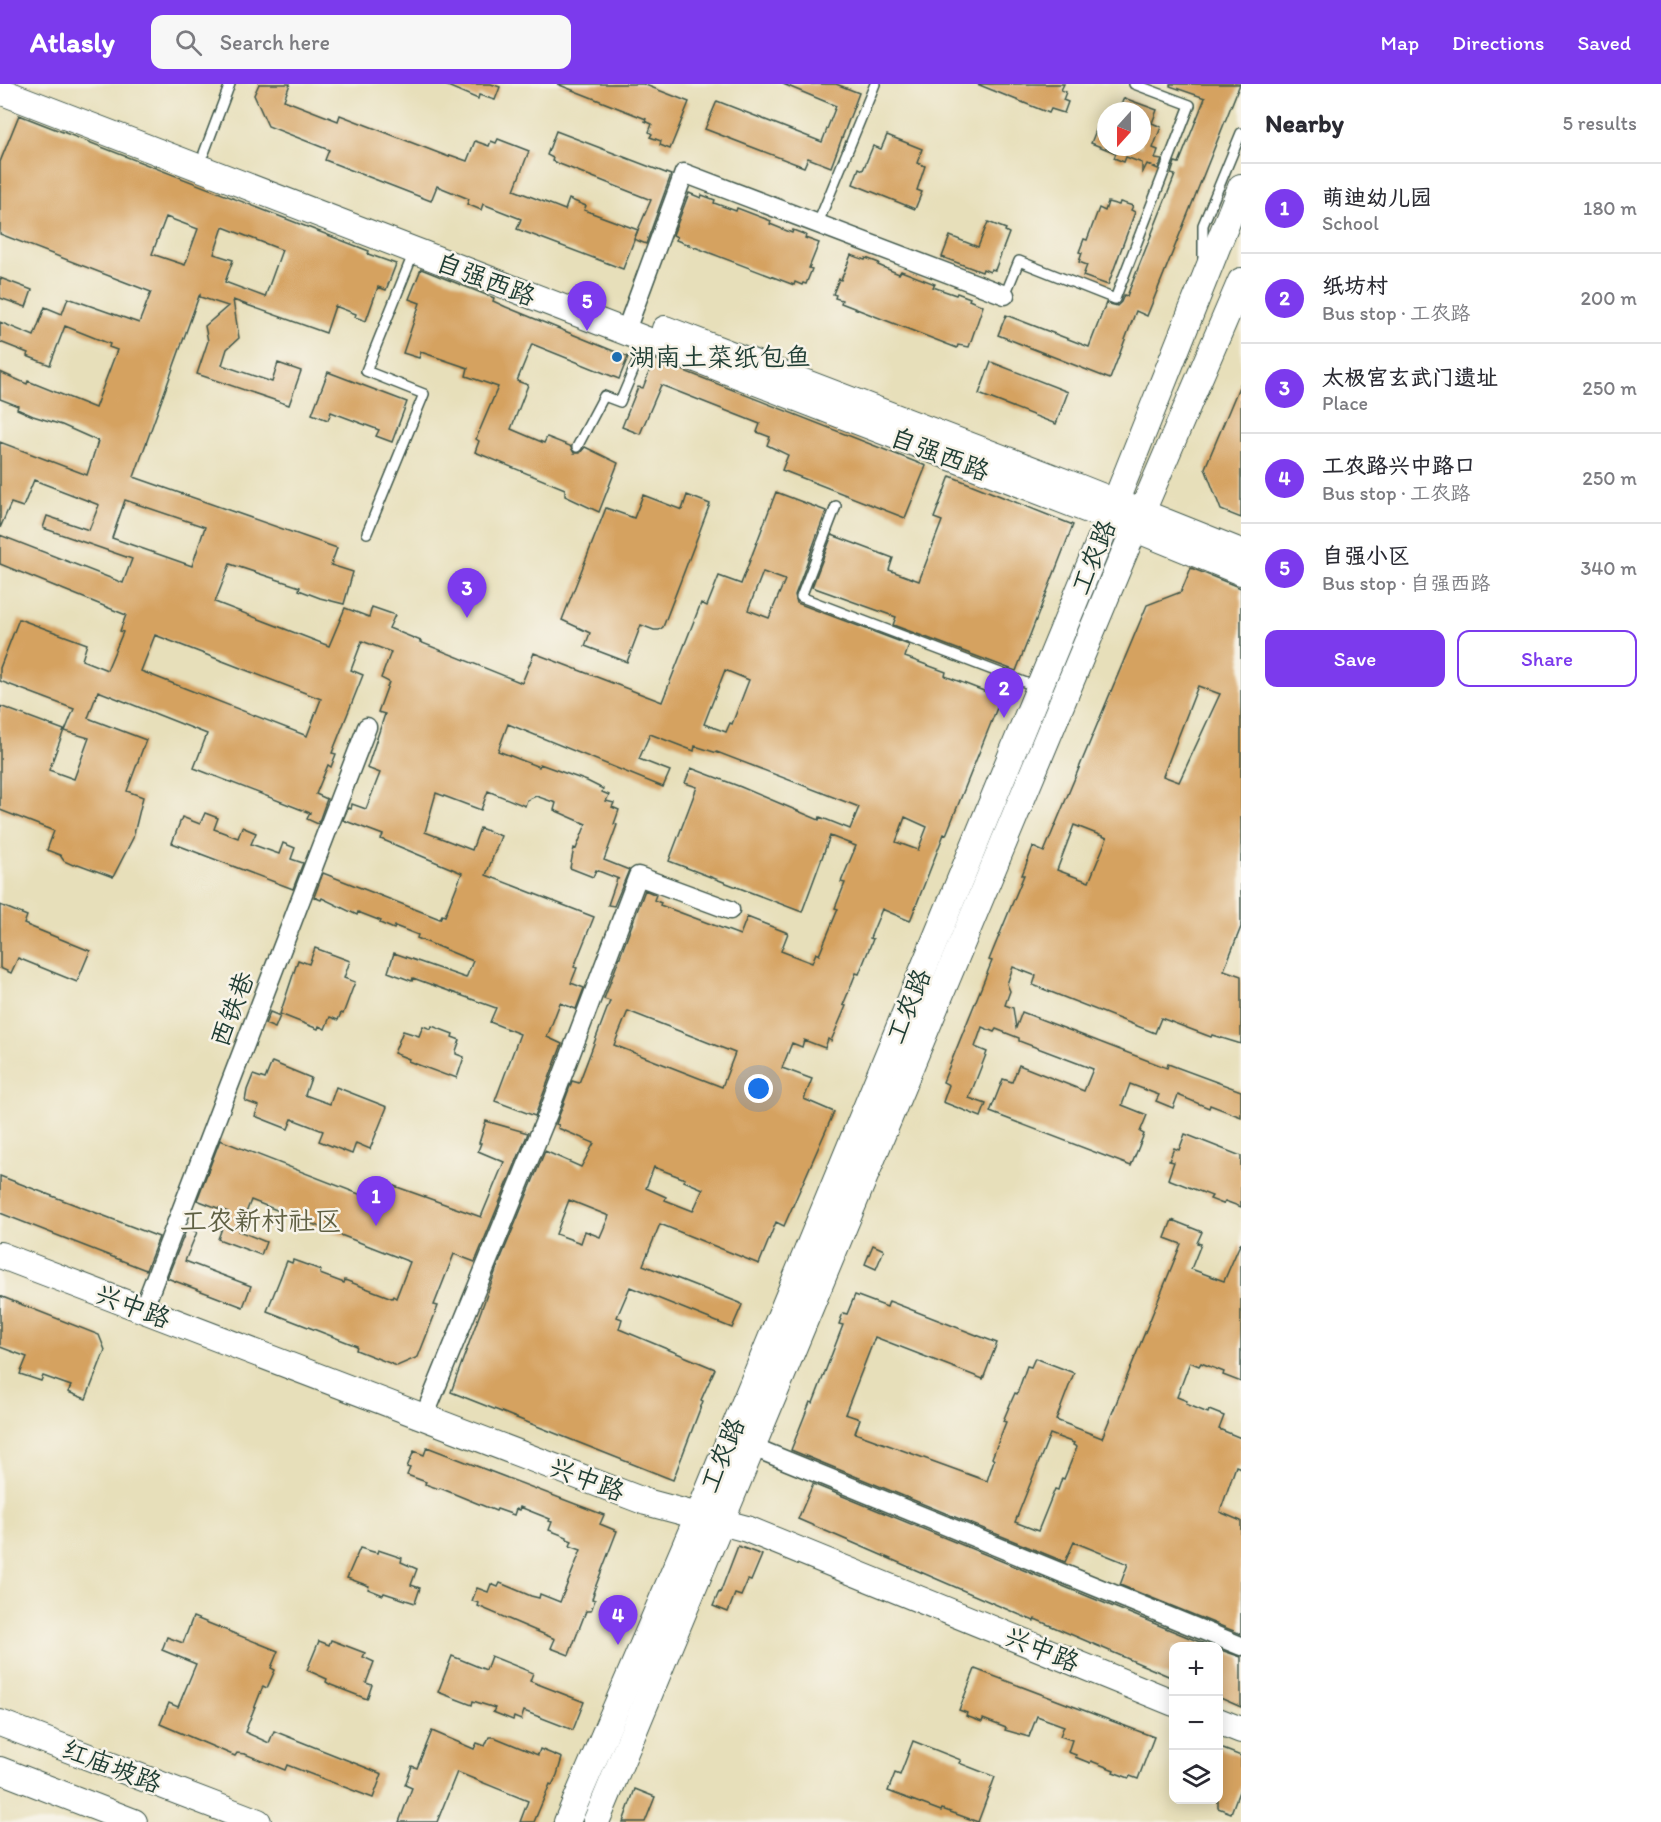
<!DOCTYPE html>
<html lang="en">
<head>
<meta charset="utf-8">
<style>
	body { margin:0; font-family:Itim,"LXGW WenKai TC",sans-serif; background:#f7f7f7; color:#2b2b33 }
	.controls { position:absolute; right:18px; bottom:18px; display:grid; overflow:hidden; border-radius:12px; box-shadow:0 3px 15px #0003 }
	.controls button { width:54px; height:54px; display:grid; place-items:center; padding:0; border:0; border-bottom:2px solid #e1e1e2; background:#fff; color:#2b2b33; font:30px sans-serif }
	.compass { position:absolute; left:1097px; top:18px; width:54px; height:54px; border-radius:50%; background:#fff; box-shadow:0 3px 15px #0003; rotate:201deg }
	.you { position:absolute; left:759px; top:1005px; width:21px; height:21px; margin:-15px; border:4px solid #fff; border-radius:50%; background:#1a73e8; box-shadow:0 0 0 9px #1a73e833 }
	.badge { display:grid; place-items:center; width:39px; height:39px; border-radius:50%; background:#7c3aed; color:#fff; font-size:20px; font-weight:700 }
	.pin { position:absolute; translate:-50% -50px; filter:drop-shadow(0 2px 3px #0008) }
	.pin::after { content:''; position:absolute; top:32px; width:21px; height:18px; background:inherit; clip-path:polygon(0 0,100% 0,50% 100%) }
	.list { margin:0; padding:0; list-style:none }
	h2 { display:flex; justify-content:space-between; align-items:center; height:78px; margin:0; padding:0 24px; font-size:26px }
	h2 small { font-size:20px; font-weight:400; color:#7c7c81 }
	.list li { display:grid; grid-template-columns:39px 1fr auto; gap:18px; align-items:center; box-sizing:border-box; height:90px; padding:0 24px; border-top:2px solid #e1e1e2 }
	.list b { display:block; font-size:22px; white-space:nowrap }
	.list p { margin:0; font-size:20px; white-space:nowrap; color:#7c7c81 }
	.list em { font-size:20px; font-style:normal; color:#7c7c81 }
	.actions { display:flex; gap:12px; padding:18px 24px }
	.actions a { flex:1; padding:14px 0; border:2px solid #7c3aed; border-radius:12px; text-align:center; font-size:21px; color:#7c3aed }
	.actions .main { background:#7c3aed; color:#fff }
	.icon { flex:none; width:33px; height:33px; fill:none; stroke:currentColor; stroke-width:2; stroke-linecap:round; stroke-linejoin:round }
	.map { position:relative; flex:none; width:1241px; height:1738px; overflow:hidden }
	header { display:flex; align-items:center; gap:36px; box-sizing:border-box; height:84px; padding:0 30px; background:#7c3aed; color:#fff }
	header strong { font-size:28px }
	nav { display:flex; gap:33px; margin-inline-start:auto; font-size:21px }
	.search { width:420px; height:54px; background:#f7f7f7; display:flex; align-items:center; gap:15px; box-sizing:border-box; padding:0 21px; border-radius:12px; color:#7c7c81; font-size:22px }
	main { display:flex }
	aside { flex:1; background:#fff }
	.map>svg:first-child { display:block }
	.building { fill:#d5a260; fill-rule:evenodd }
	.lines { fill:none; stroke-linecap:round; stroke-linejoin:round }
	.lane-casing { stroke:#3d5548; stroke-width:12 }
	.street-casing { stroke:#3d5548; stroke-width:21 }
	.secondary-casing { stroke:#3d5548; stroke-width:28 }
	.lane { stroke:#fff; stroke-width:9 }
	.street { stroke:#fff; stroke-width:18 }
	.secondary { stroke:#fff; stroke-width:26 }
	.poi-dot { fill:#1f6fb2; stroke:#f7f3e8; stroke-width:2 }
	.labels { text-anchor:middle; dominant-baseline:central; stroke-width:5; stroke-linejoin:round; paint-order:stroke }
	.street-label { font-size:26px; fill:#1f3d34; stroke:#f7f3e8 }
	.poi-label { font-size:26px; fill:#1f3d34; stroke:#f7f3e8; text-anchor:start }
	.neighbourhood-label { font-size:27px; fill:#5f6043; stroke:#f7f3e8 }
</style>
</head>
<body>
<header>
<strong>Atlasly</strong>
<div class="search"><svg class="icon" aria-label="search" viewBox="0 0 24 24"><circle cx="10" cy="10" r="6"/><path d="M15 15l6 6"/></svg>Search here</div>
<nav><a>Map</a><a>Directions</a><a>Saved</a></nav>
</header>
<main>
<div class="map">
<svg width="1241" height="1738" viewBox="0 0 1241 1738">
	<rect width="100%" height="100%" fill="#f7f3e8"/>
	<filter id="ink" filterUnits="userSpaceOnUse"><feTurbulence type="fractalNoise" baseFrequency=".0167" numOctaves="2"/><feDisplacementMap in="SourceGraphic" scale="12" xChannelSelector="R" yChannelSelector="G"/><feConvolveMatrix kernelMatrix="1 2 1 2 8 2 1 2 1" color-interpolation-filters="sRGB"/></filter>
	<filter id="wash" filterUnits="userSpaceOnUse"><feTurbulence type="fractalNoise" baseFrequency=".008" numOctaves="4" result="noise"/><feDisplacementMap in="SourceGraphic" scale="24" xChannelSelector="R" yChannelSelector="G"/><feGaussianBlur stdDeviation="1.35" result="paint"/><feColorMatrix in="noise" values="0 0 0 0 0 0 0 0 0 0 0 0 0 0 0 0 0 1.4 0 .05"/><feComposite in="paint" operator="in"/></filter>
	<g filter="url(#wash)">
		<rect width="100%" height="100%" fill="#e7dfba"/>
		<g id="blocks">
			<g class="building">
				<path d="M259 0H290L284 16 338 37 340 31 449 73 450 71 467 77 475 57 489 62 491 57 496 59 498 55 529 67 514 106 565 126 569 115 586 122 584 126 638 146 623 185 517 145 521 135 483 120 481 126 467 120 469 115 437 102 431 117 325 76 329 66 268 42 254 11Z"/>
				<path d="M443 0H491L500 3 495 16 479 11 478 15Z"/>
				<path d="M557 0H643L689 18 670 65 660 61 661 57 650 53 652 50 649 48 652 40 645 37 646 35Z"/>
				<path d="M783 0H836L859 9 831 83 808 74 804 83 705 45 717 17 822 58 836 22Z"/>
				<path d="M977 0H1064L1061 6 1066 8 1063 16 1068 18 1064 29 1051 25 1049 29Z"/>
				<path d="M1170 0H1240L1147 232 1136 227 1110 295 998 251 1006 231 1089 263 1106 219 1117 222 1121 218 1124 211 1127 212 1175 91 1171 90 1175 78 1179 79 1205 14 1170 2Z"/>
				<path d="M1124 14 1157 26 1152 39 1161 43 1153 64 1158 66 1155 75 1162 76 1158 85 1147 80 1142 90V79L1126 73 1124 78 1114 74 1116 69 1091 59 1097 44 1106 47V63H1142V27H1118Z"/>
				<path d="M19 31 369 167 368 170 396 180 386 206 378 203 366 237 355 233 356 230 335 222 326 249 233 216 239 254 227 265 222 281 272 298 278 279 301 287 289 321 197 290 208 257 205 242 228 222 200 213V211L199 212 134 393 337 464 331 481 353 488 344 520 320 514 299 506 300 503 230 480 215 518 329 562 345 524 369 533 372 523 395 531 389 544 421 557 420 558 522 599 534 569 662 618 701 519 707 522 719 492 741 500 776 408 826 427 795 511 797 519 909 561 905 573 946 588 945 592 989 609 995 594 1007 599 946 751 944 750 910 837 882 825 870 854 873 855 859 890 856 889 848 909 843 921 846 922 831 957 828 955 825 964 804 956 802 963 792 959 782 984 812 995 804 1015 834 1028 784 1142 776 1138 759 1180 660 1140 643 1181 740 1219 742 1221 732 1244 630 1203 617 1233 622 1235 619 1245 715 1285 701 1316 703 1317 673 1396 451 1308 496 1186 545 1067 581 1083 594 1059 558 1044 559 1041 556 1040 572 997 579 999 610 917 604 915 645 806 656 811 654 816 661 819 660 821 740 851 747 833 788 849 781 867 812 879 816 869 819 871 838 825 835 824 845 799 841 798 856 762 830 752 802 828 669 777 697 703 685 699 691 684 741 703 819 736 820 733 850 745 859 723 717 668V669L695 662 694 667 650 650 639 675 670 687 663 703 508 640 498 667 539 683 540 680 587 697 603 705 602 708 609 711 606 717 614 719 612 723 619 726 614 740 617 741 604 776 629 786 614 822 608 821 617 795H619L596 786 593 793 570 784 574 764 576 765 586 740 554 726 556 719 536 712 527 716 525 722 488 707 481 726 436 709 425 748 472 766 480 744 501 752 486 791 594 833 574 883 577 884 571 899 584 904 576 925 560 919 547 953 562 960 535 1032 495 1017 520 950 490 938 496 924 413 894 412 897 388 888 394 869 466 894 473 877 417 854 418 851 395 842 394 845 380 839 381 837 358 828 357 831 322 814 321 816 314 813 323 789 440 835 442 831 445 832 462 789 381 755 383 751 343 736 348 724 351 725 352 720 366 725 380 689 367 684 385 630 378 628 389 598 381 594 391 568 362 557 351 586 363 591 332 669 336 670 331 683 328 681 316 710 327 715 318 740 307 735 310 729 194 684 207 650 98 607 88 634 146 656 127 707 143 713 133 754 113 793 78 780 73 781 64 777 60 771 47 766 54 747 0 726V622L64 646 49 686 74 695 89 654 65 647 74 625 0 597V584L19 535 87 560 82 576 107 586 123 548 120 547 126 531 0 480V451L123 499 132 475 43 444 47 432 89 446 99 421 34 396 23 423 11 419 0 444V358L87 391 98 357 62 341 33 332 17 325 18 322 0 315V288L27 300 28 297 95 324 117 266 109 263 110 260 65 242 50 281 27 272 28 269 0 258V238L34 252 45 223 62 230 68 214 139 239 151 208 0 150V78ZM166 133 198 145 185 181 152 170ZM223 143 282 166 265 213 225 198 233 176 214 170ZM125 416 205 443 192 482 112 454ZM763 488 785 496 769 534 748 526ZM155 551 321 615 307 652 141 587ZM725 586 749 596 732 640 730 639 726 648 704 640ZM905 733 927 743 918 766 896 758ZM628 927 735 969 722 1003 614 961ZM654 1083 685 1095 684 1097 703 1105 693 1127 665 1116 666 1113 646 1104ZM569 1116 609 1132 600 1153 585 1147 581 1159 556 1150Z"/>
				<path d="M556 47 671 91 646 160 634 155 651 116 552 77 553 74 547 71Z"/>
				<path d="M887 51 922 65 917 79 925 82 917 106 922 108 915 125 853 100 859 84 863 86 873 62 881 65Z"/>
				<path d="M689 109 701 114 702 111 715 116 714 119 736 127 737 124 771 137 770 140 792 149 793 146 806 151 805 154 819 159 809 184 812 185 806 200 803 199 802 201 795 198 794 201 676 156 677 153 673 151Z"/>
				<path d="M1108 118 1119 121 1120 118 1133 122 1131 126 1135 128 1108 201 1083 192 1087 181 1079 178 1082 169 1079 168 1084 155 1087 156 1099 124 1105 127Z"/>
				<path d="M988 138 1006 145 1005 147 1009 149 995 186 991 185 990 188 983 185 982 188 942 173 950 152 978 163Z"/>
				<path d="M851 171 865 176 866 174 879 179 878 181 899 190 901 187 935 200 933 203 956 211 957 209 970 214 969 216 983 222 969 263 958 261 957 264 841 219 842 216 835 214 836 211 833 210 839 195 841 196Z"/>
				<path d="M421 185 494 214 493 217 506 223 628 273 619 295 532 260 517 297 528 301 511 345 544 359 547 353 570 362 574 369H580L585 363 618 379 599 428 565 412V405L475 368 479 357 476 355 498 303 466 292 468 284 421 268 419 274 403 269 420 219 409 215Z"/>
				<path d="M0 194 32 206 26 223 0 214Z"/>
				<path d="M654 275 926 382 905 434 782 386 788 371 767 361 770 353 757 348 760 340 661 301 640 350 622 343 638 303 643 304Z"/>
				<path d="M991 278 1068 308 1056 340 979 310Z"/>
				<path d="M328 288 407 318 392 358 376 352 379 346 331 328 328 336 312 330Z"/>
				<path d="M1241 298V434L1221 426 1205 384Z"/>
				<path d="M950 392 1073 441 1016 587 893 541 896 533 812 503 832 451 893 474 889 486 919 497 942 437 934 434Z"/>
				<path d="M643 411 682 426 687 411 710 420 663 543 659 546H654L641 541 627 578 585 562 590 549 562 536 606 424 634 434Z"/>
				<path d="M1191 484 1241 504V843L1224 886 1241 892V960L1212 951 1211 953 1161 934 1155 949 1033 901 1036 892 1013 883 1007 900 1010 907 1005 921 1013 924 1016 944 1022 928 1167 984 1168 980 1241 1007V1033L1210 1021 1209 1024 1178 1011 1173 1024 1156 1017 1159 1011 1130 1000 1122 1021 1147 1031 1140 1048 1144 1050 1131 1082 990 1028 1003 995 1012 998 1019 981 1084 1007 1093 985 1019 957V954L996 945 994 948 982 943 975 963 987 968 969 1014 986 1020 981 1033 943 1018 949 1001 943 998 992 877 989 876 1024 791H1022L1033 763 1044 768 1147 521 1181 508ZM1198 602 1220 610 1179 698 1163 692ZM1074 741 1107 754 1089 798 1057 786Z"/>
				<path d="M205 729 218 734 214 745 238 754 242 743 256 749 251 760 279 770 283 759 295 764 291 775 303 779 293 805 172 759 182 733 200 740Z"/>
				<path d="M0 821 27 832 24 840 90 867 77 898 18 874 11 889 0 884Z"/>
				<path d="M315 864 350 877 344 894 355 898 343 930 341 929 338 936 330 933 325 945 319 942 318 945 280 930 298 876 309 880Z"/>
				<path d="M270 928 280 932 275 944 265 940Z"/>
				<path d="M423 942 431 945 432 942 453 950 452 953 460 956 456 967V970L464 973 457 994 449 991 448 992 408 977 409 975 394 969 403 947 419 952Z"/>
				<path d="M272 978 311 994 305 1011 330 1020 336 1003 387 1023 370 1065 356 1059 352 1070 319 1057 323 1047 292 1035 288 1045 255 1032 259 1022 245 1017 247 1006 253 991 265 995Z"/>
				<path d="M486 1037 528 1049 475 1178 454 1170 434 1221 438 1222 418 1273 397 1282 356 1266 357 1262 267 1227 287 1177 292 1179 293 1176 321 1186 320 1190 344 1199 345 1196 392 1214 393 1212 396 1214 410 1178 251 1116 239 1147 266 1158 261 1171 218 1155 228 1128 197 1116 220 1056 377 1117 383 1098 481 1133 504 1078 478 1067 481 1059H479Z"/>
				<path d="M1185 1050 1241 1072V1123L1225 1117 1223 1120 1210 1115 1212 1112 1168 1095 1174 1078 1169 1077 1174 1064 1179 1066Z"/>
				<path d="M0 1092 159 1153 146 1186 0 1129Z"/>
				<path d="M1172 1136 1202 1148 1197 1159 1201 1160 1191 1185 1224 1197 1241 1158V1298L1223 1291 1224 1288 1201 1279 1199 1282 1190 1278 1177 1313 1187 1317 1186 1320 1208 1329 1209 1326 1224 1332 1219 1345 1241 1354V1384L1236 1382 1220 1428 1241 1437V1550L1120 1501 1128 1480 1074 1458 1065 1478 791 1366 810 1318 813 1319 843 1241 839 1240 843 1229 847 1230 855 1211 887 1223 889 1217 997 1259 983 1295 875 1253 845 1330 860 1335 855 1349 987 1397 994 1376 992 1374 1006 1338 1003 1337 1011 1318 1015 1309 1017 1310 1027 1282 1031 1283 1035 1274 1074 1289 1056 1336 1102 1354 1181 1160 1165 1154ZM1050 1350 1074 1359 1073 1361 1077 1363 1064 1395 1062 1394 1058 1406 1055 1405 1038 1447 1015 1438Z"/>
				<path d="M187 1144 197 1148 185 1177 251 1202 243 1223 167 1194Z"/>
				<path d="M873 1161 884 1166 876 1185 865 1180Z"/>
				<path d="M0 1212 99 1251 105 1266 86 1315 68 1308 71 1302 43 1292 41 1297 20 1290 27 1273 0 1263Z"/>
				<path d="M427 1363 604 1431 600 1440 617 1447 593 1509H594L592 1515 595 1516 591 1527H586L569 1571 551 1564 555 1555 478 1522 479 1519 472 1517 477 1504 488 1508 491 1500 498 1503 500 1499 531 1512 539 1514 540 1510 560 1518 581 1466 570 1462 572 1457 567 1455V1453L549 1446 552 1438 549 1437 550 1435 520 1423 519 1426 516 1425 514 1431 497 1425 496 1427 440 1404 439 1405 425 1400 426 1398 407 1391 410 1384 407 1383 414 1367 424 1371Z"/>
				<path d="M813 1400 1212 1563H1173V1594L1035 1535 1034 1537 798 1435Z"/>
				<path d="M738 1462 762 1471 751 1497 748 1496 741 1512 735 1510 728 1528 713 1522 719 1508 720 1509Z"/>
				<path d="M360 1464 377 1469 378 1466 402 1474 401 1478 417 1485 411 1501 420 1504 415 1519 384 1509 383 1511 368 1505 369 1502 347 1494Z"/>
				<path d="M193 1533 278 1567 271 1584 275 1586 267 1604 263 1602 245 1648 269 1659 274 1647 382 1690 373 1714 287 1681 285 1686 245 1670 237 1669 235 1672 160 1640 169 1619 178 1623 196 1580 162 1566 167 1553 183 1559Z"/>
				<path d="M331 1556 365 1569 363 1573 374 1578 366 1599 372 1601 367 1615 331 1601 326 1598 327 1595 307 1586 319 1557 329 1561Z"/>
				<path d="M1218 1565 1241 1573V1623L1218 1613Z"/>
				<path d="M452 1572 486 1586 491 1572 533 1589 530 1597 584 1618 573 1646 524 1627 521 1636 514 1633 513 1636 493 1628 495 1624 473 1617 472 1621 438 1608Z"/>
				<path d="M975 1585 1154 1653 1138 1695 1130 1692 1129 1694 1113 1688 1114 1686 1091 1677 1090 1679 1075 1673 1076 1671 1068 1668 1072 1656 1060 1652 1064 1642 1037 1632 1029 1653 1005 1646 1006 1644 983 1635 982 1638 966 1632 967 1629 959 1626Z"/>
				<path d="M432 1647 474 1665 477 1659 485 1662 489 1653H494L538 1671 540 1665 562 1674 557 1691 552 1701 550 1700 534 1738H520L528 1717 457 1688 437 1738H399L412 1704 405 1701 412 1682 417 1684Z"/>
				<path d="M913 1657 961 1676 959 1679 995 1693 978 1738 942 1725 941 1727 888 1707 895 1689 900 1691Z"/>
				<path d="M1218 1663 1241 1672V1702L1231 1729 1218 1724Z"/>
				<path d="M635 1705 655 1713 645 1738H623Z"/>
			</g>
		</g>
	</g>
	<g filter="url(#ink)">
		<use href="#blocks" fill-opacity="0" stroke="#3d5548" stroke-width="1.5"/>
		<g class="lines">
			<defs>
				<g id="lane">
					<path d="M204 69 230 0"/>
					<path d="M818 139 875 0"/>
					<path d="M1203 176V141L1241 49"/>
					<path d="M1005 211 1019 177 1115 215 1190 21 1134 0"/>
					<path d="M577 363 604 312 620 318 646 257"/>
					<path d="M836 422 801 513 1037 603"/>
					<path d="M367 449 424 310 366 287 414 168"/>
				</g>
				<g id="street">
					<path d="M625 249 684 89 1005 211"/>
					<path d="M143 1226 367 643"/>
					<path d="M424 1333 549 1027 638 792 730 826"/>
					<path d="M753 1363 1241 1562"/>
				</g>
				<g id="secondary">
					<path d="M0 7 1109 434 1241 488"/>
					<path d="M665 245 1078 403 1241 468"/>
					<path d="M0 1171 646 1418 747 1445 1174 1619"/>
					<path d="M1218 1637 1241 1646"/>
					<path d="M0 1639 258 1738"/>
					<path d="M0 1686 134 1738"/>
					<path d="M567 1738 698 1432 1109 434 1241 103"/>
					<path d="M596 1738 1123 472 1241 197"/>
				</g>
			</defs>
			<use href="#lane" class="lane-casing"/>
			<use href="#street" class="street-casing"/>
			<use href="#secondary" class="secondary-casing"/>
			<use href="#lane" class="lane"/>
			<use href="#street" class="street"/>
			<use href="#secondary" class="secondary"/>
		</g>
	</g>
	<circle class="poi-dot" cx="617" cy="273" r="6"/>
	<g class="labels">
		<g class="street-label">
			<text transform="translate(486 195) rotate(21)">自强西路</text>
			<text transform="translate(940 370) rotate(21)">自强西路</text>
			<text transform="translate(1093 473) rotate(-68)">工农路</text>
			<text transform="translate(908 922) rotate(-68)">工农路</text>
			<text transform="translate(232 925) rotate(-69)">西铁巷</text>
			<text transform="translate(133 1222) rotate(21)">兴中路</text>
			<text transform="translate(722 1371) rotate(-68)">工农路</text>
			<text transform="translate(587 1395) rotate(21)">兴中路</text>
			<text transform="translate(1042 1565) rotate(22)">兴中路</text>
			<text transform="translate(112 1682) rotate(21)">红庙坡路</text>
		</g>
		<g class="poi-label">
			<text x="629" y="273">湖南土菜纸包鱼</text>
		</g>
		<g class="neighbourhood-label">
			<text x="261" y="1136">工农新村社区</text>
		</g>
	</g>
</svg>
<div class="controls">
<button>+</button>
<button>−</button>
<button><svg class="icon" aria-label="layers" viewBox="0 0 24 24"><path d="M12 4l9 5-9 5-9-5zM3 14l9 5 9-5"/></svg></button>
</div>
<svg class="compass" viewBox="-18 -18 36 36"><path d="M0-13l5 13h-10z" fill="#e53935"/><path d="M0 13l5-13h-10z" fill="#7c7c81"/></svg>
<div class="you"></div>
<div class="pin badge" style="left:376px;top:1142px">1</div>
<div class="pin badge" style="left:1004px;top:634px">2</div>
<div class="pin badge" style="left:467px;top:534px">3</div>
<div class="pin badge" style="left:618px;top:1561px">4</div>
<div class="pin badge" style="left:587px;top:247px">5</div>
</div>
<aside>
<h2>Nearby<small>5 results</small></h2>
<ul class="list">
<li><span class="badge">1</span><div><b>萌迪幼儿园</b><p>School</p></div><em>180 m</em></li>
<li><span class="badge">2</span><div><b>纸坊村</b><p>Bus stop · 工农路</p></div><em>200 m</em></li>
<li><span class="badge">3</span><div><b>太极宫玄武门遗址</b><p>Place</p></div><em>250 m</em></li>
<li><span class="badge">4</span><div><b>工农路兴中路口</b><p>Bus stop · 工农路</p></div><em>250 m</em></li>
<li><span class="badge">5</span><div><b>自强小区</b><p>Bus stop · 自强西路</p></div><em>340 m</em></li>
</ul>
<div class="actions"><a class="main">Save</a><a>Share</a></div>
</aside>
</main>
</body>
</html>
